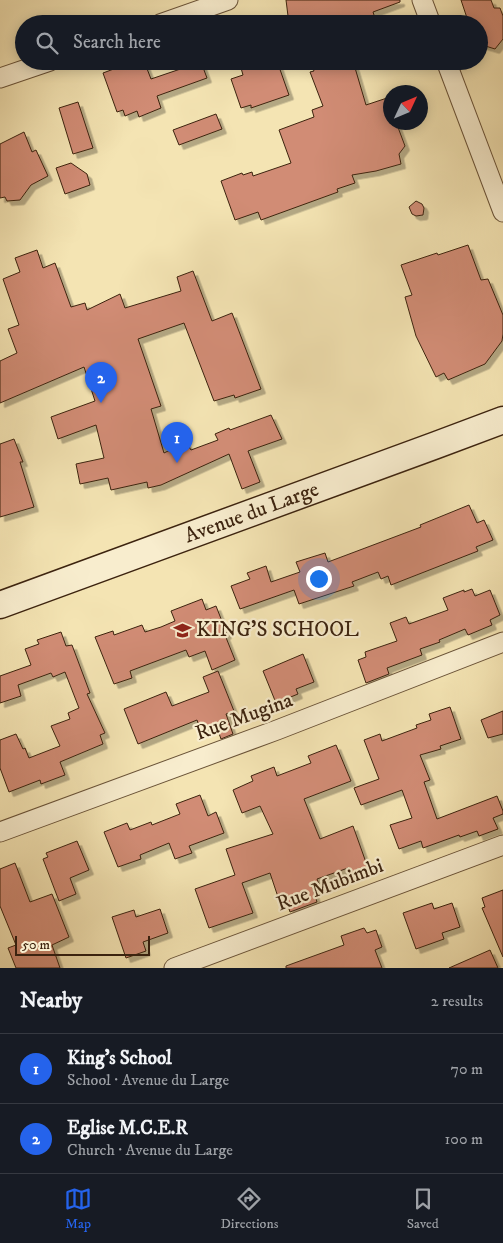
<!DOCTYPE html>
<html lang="en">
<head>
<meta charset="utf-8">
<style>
	body { margin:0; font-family:"IM FELL DW Pica",serif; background:#20242c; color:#f1f3f6 }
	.compass { position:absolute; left:383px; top:85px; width:45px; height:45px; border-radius:50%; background:#171b24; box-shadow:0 2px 12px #0003; rotate:46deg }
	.scale { position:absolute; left:15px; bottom:12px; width:135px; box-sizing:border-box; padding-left:5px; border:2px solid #3c230f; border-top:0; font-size:14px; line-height:18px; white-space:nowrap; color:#3c230f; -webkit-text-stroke:4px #f8edce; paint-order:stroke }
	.you { position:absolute; left:318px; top:578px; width:18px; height:18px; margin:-12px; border:4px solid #fff; border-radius:50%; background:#1a73e8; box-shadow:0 0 0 8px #1a73e833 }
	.badge { display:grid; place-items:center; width:32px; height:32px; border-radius:50%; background:#2563eb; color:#fff; font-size:16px; font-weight:700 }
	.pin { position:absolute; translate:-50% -41px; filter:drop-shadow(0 1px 2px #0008) }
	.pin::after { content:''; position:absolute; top:26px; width:18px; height:15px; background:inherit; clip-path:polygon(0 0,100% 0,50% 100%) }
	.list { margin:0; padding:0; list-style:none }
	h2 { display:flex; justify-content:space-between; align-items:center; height:65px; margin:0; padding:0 20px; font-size:21px }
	h2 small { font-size:16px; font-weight:400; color:#9ea1a6 }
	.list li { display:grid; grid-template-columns:32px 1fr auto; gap:15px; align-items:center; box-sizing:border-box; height:70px; padding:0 20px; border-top:1px solid #363941 }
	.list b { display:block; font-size:19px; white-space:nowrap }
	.list p { margin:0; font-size:16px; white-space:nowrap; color:#9ea1a6 }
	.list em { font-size:16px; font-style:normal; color:#9ea1a6 }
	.icon { flex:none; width:28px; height:28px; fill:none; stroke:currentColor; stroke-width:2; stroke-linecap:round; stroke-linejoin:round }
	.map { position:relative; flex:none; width:503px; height:968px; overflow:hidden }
	.search { position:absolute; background:#171b24; box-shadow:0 2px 12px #0003; left:15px; right:15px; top:15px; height:55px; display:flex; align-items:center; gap:12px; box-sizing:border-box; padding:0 18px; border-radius:28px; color:#9ea1a6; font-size:19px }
	.sheet { height:205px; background:#171b24 }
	nav { display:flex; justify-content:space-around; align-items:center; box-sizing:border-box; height:70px; border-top:1px solid #363941; background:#171b24; font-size:14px; color:#9ea1a6 }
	nav a { display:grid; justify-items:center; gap:2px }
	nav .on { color:#2563eb }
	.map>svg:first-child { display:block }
	.building { fill:#d18c75; stroke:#3c230f; filter:url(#shadow) }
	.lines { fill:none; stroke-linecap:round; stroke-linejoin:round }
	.minor-casing { stroke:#6a5338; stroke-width:21 }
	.secondary-casing { stroke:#3c230f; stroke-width:29 }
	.minor { stroke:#f8edce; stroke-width:19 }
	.secondary { stroke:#f8edce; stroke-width:26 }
	.labels { text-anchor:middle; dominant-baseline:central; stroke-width:4.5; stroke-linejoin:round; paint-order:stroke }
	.street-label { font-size:21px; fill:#3c230f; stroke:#f8edce }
	.poi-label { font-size:21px; fill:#3c230f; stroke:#f8edce; text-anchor:start }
</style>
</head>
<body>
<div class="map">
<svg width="503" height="968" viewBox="0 0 503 968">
	<defs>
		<filter id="shadow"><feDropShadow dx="4.5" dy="4.5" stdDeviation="0" flood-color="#0004"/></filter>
	</defs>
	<rect width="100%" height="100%" fill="#f4e4b3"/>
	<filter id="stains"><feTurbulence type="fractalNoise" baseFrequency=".004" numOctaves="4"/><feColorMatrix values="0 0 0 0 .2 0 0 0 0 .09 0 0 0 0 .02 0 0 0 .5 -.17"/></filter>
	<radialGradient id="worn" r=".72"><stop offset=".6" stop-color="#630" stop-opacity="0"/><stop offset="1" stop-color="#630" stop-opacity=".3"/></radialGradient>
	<g class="building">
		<path d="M286 0H400V2L373 12 377 24H289Z"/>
		<path d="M461 0H491L494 8H500L503 16V39L495 49 479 44V24H469Z"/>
		<path d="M135 61H144L151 79 201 62 207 78 157 96 161 108 139 117 137 111 125 116 123 110 117 112 103 73Z"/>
		<path d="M246 61H277L289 95 251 108V105L241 108 231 79 243 75 241 68 246 66Z"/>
		<path d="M310 61H353L366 105 390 97V122H396L405 146 399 154 401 164 376 171 352 175 355 183 337 189 338 192 261 220 258 212 235 220 221 181 242 173 243 175 252 172 253 176 291 163 279 130 314 117 312 110 323 106 310 72 314 71Z"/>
		<path d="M78 102 93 148 73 154 59 108Z"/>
		<path d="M216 114 222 129 179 145 173 130Z"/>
		<path d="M24 132 32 152 36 150 48 176 31 185 20 200 7 201 5 197 0 198V144Z"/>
		<path d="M71 163 87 174 90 185 65 194 56 168Z"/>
		<path d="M416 201 422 204 424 208 423 215 416 216 412 214 409 207Z"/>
		<path d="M468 245 481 280 488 279 503 315V334L502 341 485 364 448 380 444 373 436 377 416 336 405 297 412 295 401 265 437 253 438 255Z"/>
		<path d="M37 250 43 268 55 263 71 307 85 303 87 310 120 294 125 308 181 291 177 277 193 271 212 321 232 313 261 389 235 398 234 395 214 401 184 323 138 339 161 406 151 409 164 453 186 442 191 450 218 440 215 434 229 428 230 430 271 415 282 439 248 451 260 482 242 489 229 454 161 485 148 488 147 482 111 490 108 478 80 484 76 464 104 458 96 425 58 439 51 417 95 401 84 367 0 403V361L17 353 8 329 19 325 3 279 20 272 15 258Z"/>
		<path d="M14 439 23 462H20L34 507 0 517V444Z"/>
		<path d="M469 505 477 523 484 520 493 540 476 547 478 551 391 585 388 576 381 579 378 572 352 582 354 586 299 604 294 590 240 609 231 586 250 579 247 573 266 566 271 582 300 572 296 562 325 553 328 562 421 527 420 525Z"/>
		<path d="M472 589 475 596 490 590 500 615 490 620 492 625 468 635 465 629 439 640 440 642 420 649 422 655 387 668 389 674 366 683 358 660 366 657 365 652 397 641 390 623 406 617 409 624 448 610 443 598 464 590V592Z"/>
		<path d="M202 599 206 610 216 606 227 634 225 635 235 660 212 670 205 651 189 657 186 650 130 671 132 678 114 684 95 637 113 631 114 635 142 625 145 632 161 627 175 621 171 611Z"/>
		<path d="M61 632 66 646 72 645 90 693 87 694 105 733 100 735 103 744 60 762 65 775 41 784 40 780 9 792 0 768V740L16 734 23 749 25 748 29 758 60 746 51 726 70 719 68 713 79 708 65 672 53 677 51 673 18 685 21 696 0 703V676L31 665 25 649 39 644 37 640Z"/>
		<path d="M303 654 314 682 296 689 298 694 276 703 263 671Z"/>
		<path d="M218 671 234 711 226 714 233 734 221 739 216 725 201 731 197 720 138 744 124 709 166 692 172 706 209 692 203 677Z"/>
		<path d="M450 707 461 739 440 746 441 749 420 755 430 780 424 782 437 819 497 796 503 811V814L493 818 498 829 479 836 477 831 460 837 459 835 423 848 421 841 399 849 390 825 412 818 402 790 361 805 354 788 379 779 364 740 380 734 382 741 417 728 416 725 431 720 429 714Z"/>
		<path d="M503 711V734L488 738 481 720Z"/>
		<path d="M336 745 351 781 304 799 320 839 353 826 368 868 351 874 348 868 317 879 319 884 312 886 317 902 290 912 286 900 280 903 270 873 242 883 253 913 209 928 195 889 235 875 226 849 273 834 260 806 242 813 233 790 253 781 251 776 274 767 277 776 311 763 308 756Z"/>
		<path d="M200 795 208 816 216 812 224 833 189 846 192 853 175 859 169 843 140 855 141 859 118 867 104 832 127 823 130 830 151 822 152 825 180 814 176 804Z"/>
		<path d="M77 841 89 870 70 878 76 894 59 901 43 859 48 857 46 853Z"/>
		<path d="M15 863 30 902 52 894 69 937 52 945 60 968H16L8 948 16 945 0 906V869Z"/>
		<path d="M503 890V957L482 908 485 907 482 898Z"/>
		<path d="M432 903 434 909 452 903 460 927 442 933 444 939 416 949 403 913Z"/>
		<path d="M160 909 168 933 143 942 146 951 126 958 112 917 134 910 136 917Z"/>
		<path d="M364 928 367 933 376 930 382 947 375 950 382 968H286V966L344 945 341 936Z"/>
		<path d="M490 950 498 968H449Z"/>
	</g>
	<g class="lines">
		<defs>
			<g id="minor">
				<path d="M422 0 431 24"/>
				<path d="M160 24 228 0"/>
				<path d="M446 61 503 212"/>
				<path d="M0 78 50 61"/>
				<path d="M0 832 277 730 503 642"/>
				<path d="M174 968 503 845"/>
			</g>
			<g id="secondary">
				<path id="s1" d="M0 605C168 543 336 483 503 420"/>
			</g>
		</defs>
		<use href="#minor" class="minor-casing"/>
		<use href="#secondary" class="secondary-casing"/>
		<use href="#minor" class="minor"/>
		<use href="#secondary" class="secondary"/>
	</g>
	<defs>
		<symbol id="university-bare" viewBox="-9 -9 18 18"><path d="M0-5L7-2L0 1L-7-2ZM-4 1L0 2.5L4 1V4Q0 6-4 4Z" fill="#8f2418" stroke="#f8edce" stroke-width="2.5" paint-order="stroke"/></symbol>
	</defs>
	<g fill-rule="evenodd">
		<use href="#university-bare" x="170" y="618" width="25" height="25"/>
	</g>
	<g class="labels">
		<g class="street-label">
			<text stroke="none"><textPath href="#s1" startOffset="268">Avenue du Large</textPath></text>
			<text transform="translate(244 717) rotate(-20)">Rue Mugina</text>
			<text transform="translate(330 885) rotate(-21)">Rue Mubimbi</text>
		</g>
		<g class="poi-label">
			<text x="196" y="630">KING'S SCHOOL</text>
		</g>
	</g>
	<rect width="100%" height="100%" filter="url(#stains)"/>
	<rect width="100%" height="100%" fill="url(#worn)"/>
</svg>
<svg class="compass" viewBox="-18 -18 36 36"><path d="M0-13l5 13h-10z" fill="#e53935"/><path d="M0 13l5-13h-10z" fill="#9ea1a6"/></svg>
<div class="scale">50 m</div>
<div class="you"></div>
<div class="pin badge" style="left:177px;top:463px">1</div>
<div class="pin badge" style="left:101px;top:403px">2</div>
<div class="search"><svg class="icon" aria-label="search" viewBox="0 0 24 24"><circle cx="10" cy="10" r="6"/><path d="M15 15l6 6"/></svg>Search here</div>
</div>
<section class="sheet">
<h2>Nearby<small>2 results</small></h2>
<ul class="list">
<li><span class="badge">1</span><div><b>King's School</b><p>School · Avenue du Large</p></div><em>70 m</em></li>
<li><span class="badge">2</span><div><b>Eglise M.C.E.R</b><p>Church · Avenue du Large</p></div><em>100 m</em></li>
</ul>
</section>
<nav>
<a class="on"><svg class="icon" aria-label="map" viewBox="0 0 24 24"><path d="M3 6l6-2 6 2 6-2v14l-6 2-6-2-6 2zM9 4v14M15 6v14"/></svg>Map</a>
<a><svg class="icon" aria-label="directions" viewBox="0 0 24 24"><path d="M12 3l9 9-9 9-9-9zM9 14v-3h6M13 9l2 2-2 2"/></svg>Directions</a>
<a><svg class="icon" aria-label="saved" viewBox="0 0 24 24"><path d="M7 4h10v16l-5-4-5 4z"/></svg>Saved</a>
</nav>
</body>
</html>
